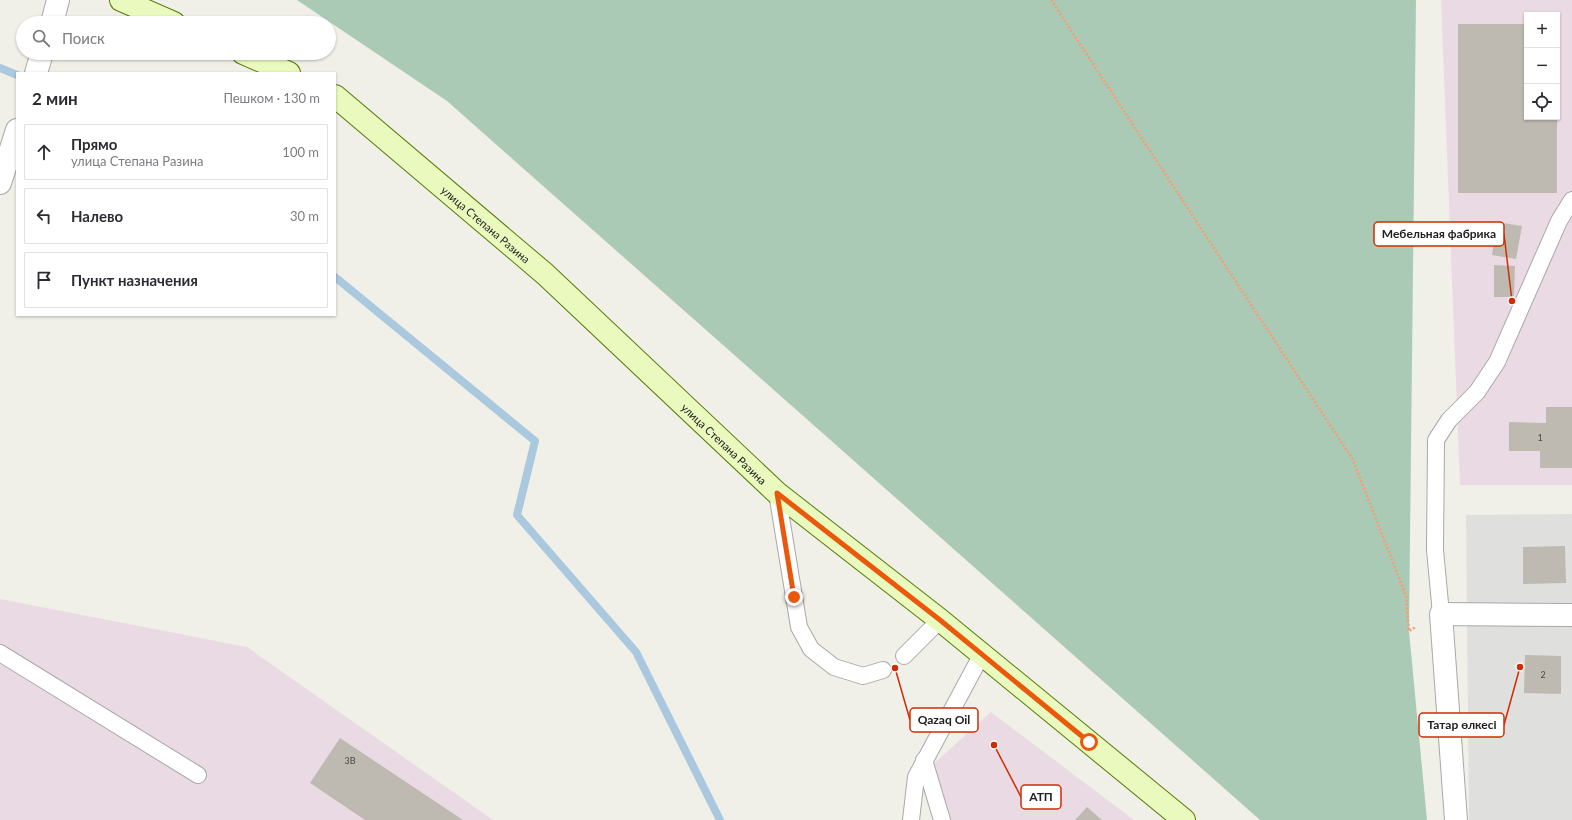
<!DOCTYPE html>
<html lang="ru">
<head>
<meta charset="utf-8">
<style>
	body { margin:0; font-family:Lato,sans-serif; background:#f2f2f3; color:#2b2b33 }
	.controls { position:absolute; right:12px; top:12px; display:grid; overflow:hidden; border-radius:0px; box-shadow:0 1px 3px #0004 }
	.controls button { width:36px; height:36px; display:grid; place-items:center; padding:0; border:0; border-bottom:1px solid #e1e1e2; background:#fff; color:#2b2b33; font:20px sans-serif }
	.stop { position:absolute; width:12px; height:12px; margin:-9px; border:3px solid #ea580c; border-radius:50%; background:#fff }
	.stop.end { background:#ea580c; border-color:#fff; box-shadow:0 1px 4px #0008 }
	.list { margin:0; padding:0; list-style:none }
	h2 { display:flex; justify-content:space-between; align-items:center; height:52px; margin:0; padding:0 16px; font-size:17px }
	h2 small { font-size:13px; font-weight:400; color:#7c7c81 }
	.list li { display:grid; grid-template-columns:26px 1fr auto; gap:12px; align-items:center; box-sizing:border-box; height:56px; margin:0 8px 8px; padding:0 8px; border:1px solid #e1e1e2; border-radius:0px }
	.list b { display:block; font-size:15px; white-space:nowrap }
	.list p { margin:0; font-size:13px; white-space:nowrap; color:#7c7c81 }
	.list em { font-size:13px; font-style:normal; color:#7c7c81 }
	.icon { flex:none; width:22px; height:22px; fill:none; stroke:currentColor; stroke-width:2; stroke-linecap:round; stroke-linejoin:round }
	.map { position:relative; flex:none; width:1572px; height:820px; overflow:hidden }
	.search { position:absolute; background:#fff; box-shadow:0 1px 3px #0004; left:16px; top:16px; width:320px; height:44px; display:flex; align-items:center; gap:10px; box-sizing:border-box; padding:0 14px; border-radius:22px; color:#7c7c81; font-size:15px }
	.panel { position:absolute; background:#fff; box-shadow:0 1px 3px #0004; left:16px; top:72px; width:320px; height:244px; border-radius:0px }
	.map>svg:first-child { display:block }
	.residential { fill:#dfdfde }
	.industrial { fill:#eadae4; fill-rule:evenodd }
	.cemetery { fill:#aacab5 }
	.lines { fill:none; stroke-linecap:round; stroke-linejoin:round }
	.stream { stroke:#aac8de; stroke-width:8 }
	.building { fill:#bebab1 }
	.lane-casing { stroke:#a8a8a8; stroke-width:18 }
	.street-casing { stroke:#a8a8a8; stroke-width:24 }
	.secondary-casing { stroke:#567a06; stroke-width:24 }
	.path { stroke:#f89b72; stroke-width:2.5; stroke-dasharray:2 2; stroke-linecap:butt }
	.lane { stroke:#fff; stroke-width:16 }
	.street { stroke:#fff; stroke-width:22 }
	.secondary { stroke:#eaf9be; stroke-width:22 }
	.route { stroke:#ea580c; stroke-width:5 }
	.labels { text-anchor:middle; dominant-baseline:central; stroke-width:3; stroke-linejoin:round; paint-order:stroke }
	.number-label { font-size:9px; fill:#484745 }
	.street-label { font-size:11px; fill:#212121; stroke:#fff }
	.leader { fill:none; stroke:#d02c02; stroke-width:1.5 }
	.callout-dot { fill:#d02c02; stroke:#fff; stroke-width:1.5 }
	.callout { fill:#fff; stroke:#d02c02; stroke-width:1.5 }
	.callout-label { font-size:12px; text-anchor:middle; font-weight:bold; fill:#212121 }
</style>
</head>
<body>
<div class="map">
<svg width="1572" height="820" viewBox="0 0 1572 820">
	<rect width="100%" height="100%" fill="#f1f0e8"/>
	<path class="residential" d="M1572 514V820H1469L1466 515Z"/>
	<g class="industrial">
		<path d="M1441 0H1572V485H1460ZM1527 15H1557V117H1527Z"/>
		<path d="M0 599 247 647 493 820H0Z"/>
		<path d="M991 712 1134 820H933L919 777Z"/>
	</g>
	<path class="cemetery" d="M297 0H1416L1409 631 1427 820H1260L447 101Z"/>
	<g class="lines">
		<g class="stream">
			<path d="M0 68 17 75"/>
			<path d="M335 277 535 441 517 515 636 652 720 820"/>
		</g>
	</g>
	<g class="building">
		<path d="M1458 24H1527V117H1557V193H1458Z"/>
		<path d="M1497 222 1522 226 1516 259 1492 255Z"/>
		<path d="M1494 265 1515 266 1514 297H1494Z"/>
		<path d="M1546 407H1572V468H1540V451H1509V422L1546 423Z"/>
		<path d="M1565 546 1566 583 1523 584V547Z"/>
		<path d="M1525 655 1561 656V694L1524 693Z"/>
		<path d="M340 738 463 820H365L310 783Z"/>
		<path d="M1087 807 1102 820H1075Z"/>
	</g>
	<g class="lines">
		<defs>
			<g id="lane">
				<path d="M777 493 799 627 811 649 834 667 863 676 883 670"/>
				<path d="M1441 614 1435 550 1436 440 1449 420 1477 392 1497 362 1559 221 1572 200"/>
				<path d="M0 653 198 775"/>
				<path d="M904 656 940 620"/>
				<path d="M924 760 942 820"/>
				<path d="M911 820 916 777 982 654"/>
			</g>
			<g id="street">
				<path d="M52 23 58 0"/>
				<path d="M36 73 42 53"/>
				<path d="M0 183 17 130"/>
				<path d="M1456 820 1441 614 1572 615"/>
			</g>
			<g id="secondary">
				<path d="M121 0 174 23"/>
				<path d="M243 53 289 73"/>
				<path id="s1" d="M335 96 545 274 777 493 940 620 1184 820"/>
			</g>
		</defs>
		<use href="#lane" class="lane-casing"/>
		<use href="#street" class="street-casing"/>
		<use href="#secondary" class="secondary-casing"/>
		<path class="path" d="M1051 0 1353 460 1406 596 1409 631 1416 627"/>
		<use href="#lane" class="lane"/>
		<use href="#street" class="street"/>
		<use href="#secondary" class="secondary"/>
	</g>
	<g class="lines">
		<path class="route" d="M794 597 777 493 940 620 1089 742"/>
	</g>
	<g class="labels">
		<g class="number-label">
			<text x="1540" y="437">1</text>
			<text x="1543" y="674">2</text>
			<text x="350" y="760">3В</text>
		</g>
		<g class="street-label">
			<text stroke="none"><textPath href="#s1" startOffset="198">улица Степана Разина</textPath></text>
			<text stroke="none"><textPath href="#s1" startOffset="522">улица Степана Разина</textPath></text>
		</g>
	</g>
	<path class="leader" d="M1512 301L1504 234M895 668L910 720M1520 667L1504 725M994 745L1021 797"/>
	<g class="callout-dot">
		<circle cx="1512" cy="301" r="4"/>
		<circle cx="895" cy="668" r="4"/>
		<circle cx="1520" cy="667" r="4"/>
		<circle cx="994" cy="745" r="4"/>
	</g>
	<g class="callout">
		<rect x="1374" y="222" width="130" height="24" rx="4"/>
		<rect x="910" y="708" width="68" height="24" rx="4"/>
		<rect x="1419" y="713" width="85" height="24" rx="4"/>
		<rect x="1021" y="785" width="40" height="24" rx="4"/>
	</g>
	<g class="callout-label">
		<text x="1439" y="238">Мебельная фабрика</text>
		<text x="944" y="724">Qazaq Oil</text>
		<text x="1462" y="729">Татар өлкесі</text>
		<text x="1041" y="801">АТП</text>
	</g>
</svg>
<div class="controls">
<button>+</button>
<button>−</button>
<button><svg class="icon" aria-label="locate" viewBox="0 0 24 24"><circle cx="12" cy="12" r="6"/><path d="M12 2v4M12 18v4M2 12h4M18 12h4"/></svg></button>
</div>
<div class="stop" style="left:1089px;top:742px"></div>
<div class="stop end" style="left:794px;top:597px"></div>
<div class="search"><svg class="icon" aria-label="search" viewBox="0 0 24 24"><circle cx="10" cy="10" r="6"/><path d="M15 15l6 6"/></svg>Поиск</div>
<section class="panel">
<h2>2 мин<small>Пешком · 130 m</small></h2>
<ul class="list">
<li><svg class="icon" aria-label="ahead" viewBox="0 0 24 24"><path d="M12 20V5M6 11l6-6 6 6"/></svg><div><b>Прямо</b><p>улица Степана Разина</p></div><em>100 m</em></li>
<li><svg class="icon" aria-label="left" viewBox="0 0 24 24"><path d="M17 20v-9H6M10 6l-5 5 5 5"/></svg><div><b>Налево</b></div><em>30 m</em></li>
<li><svg class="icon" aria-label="arrive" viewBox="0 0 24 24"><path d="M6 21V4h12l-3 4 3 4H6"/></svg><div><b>Пункт назначения</b></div></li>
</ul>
</section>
</div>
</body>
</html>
